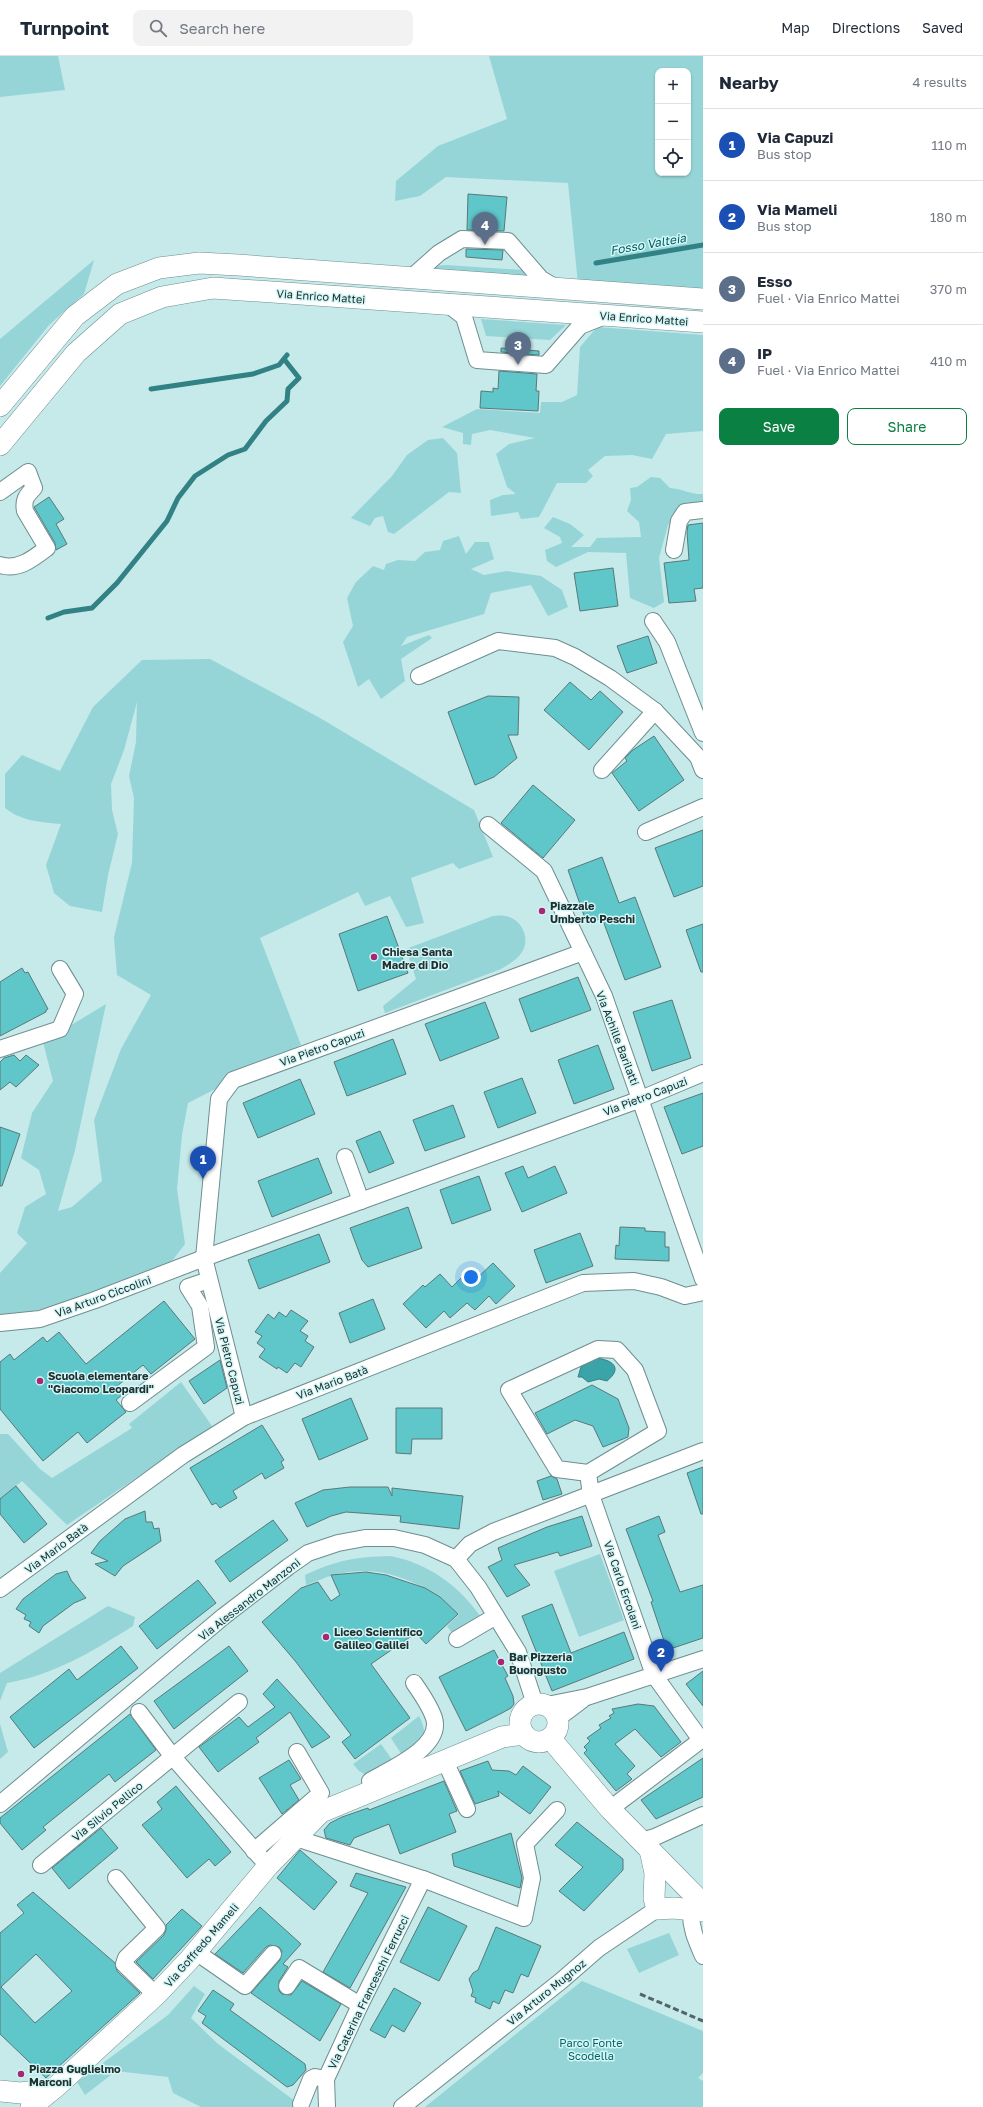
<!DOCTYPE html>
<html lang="en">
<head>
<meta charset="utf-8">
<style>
	body { margin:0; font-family:"Golos Text",sans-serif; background:#f2f2f3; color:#1f2937 }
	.controls { position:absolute; right:12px; top:12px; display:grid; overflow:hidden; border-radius:8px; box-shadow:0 1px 3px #0004 }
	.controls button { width:36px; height:36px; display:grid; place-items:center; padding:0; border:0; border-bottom:1px solid #e0e1e3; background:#fff; color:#1f2937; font:20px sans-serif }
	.you { position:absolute; left:471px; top:1221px; width:14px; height:14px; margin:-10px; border:3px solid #fff; border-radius:50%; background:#1a73e8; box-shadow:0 0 0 6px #1a73e833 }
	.badge { display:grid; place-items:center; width:26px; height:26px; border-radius:50%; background:#0b8043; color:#fff; font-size:13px; font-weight:700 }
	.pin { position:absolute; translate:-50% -33px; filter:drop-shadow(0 1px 2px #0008) }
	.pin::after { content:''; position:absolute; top:21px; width:14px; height:12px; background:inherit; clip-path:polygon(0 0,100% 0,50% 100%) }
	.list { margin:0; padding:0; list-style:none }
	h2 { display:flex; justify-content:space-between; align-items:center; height:52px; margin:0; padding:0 16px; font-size:17px }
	h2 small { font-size:13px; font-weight:400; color:#747a83 }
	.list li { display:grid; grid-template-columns:26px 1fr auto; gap:12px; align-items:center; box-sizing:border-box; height:72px; padding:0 16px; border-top:1px solid #e0e1e3 }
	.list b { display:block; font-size:15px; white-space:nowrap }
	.list p { margin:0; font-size:13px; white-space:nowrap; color:#747a83 }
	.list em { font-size:13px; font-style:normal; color:#747a83 }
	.actions { display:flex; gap:8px; padding:12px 16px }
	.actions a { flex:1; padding:9px 0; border:1px solid #0b8043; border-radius:8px; text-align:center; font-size:14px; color:#0b8043 }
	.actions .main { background:#0b8043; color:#fff }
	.icon { flex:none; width:22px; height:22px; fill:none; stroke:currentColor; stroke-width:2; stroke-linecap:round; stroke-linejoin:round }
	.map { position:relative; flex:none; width:703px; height:2051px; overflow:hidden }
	header { display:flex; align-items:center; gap:24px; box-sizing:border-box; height:56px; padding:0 20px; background:#fff; border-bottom:1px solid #e0e1e3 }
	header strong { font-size:19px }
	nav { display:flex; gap:22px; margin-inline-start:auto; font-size:14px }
	.search { width:280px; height:36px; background:#f2f2f3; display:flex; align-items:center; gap:10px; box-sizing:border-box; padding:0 14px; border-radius:8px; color:#747a83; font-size:15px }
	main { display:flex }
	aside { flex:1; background:#fff }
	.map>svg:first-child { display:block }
	.green { fill:#96d5d7; fill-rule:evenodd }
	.water { fill:#3aa4a8; stroke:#328184 }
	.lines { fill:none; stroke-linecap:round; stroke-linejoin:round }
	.stream { stroke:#328184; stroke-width:5 }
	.building { fill:#5fc6c9; stroke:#59797a; fill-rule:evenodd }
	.minor-casing { stroke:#6e8e8f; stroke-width:18 }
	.major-casing { stroke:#6e8e8f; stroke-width:22 }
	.minor { stroke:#fff; stroke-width:16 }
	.major { stroke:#fff; stroke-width:21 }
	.rail { stroke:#526667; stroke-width:3; stroke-dasharray:6 3; stroke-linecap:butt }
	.poi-dot { fill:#a82775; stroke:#d3f6f7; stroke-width:1.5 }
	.labels { text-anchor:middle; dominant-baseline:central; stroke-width:3; stroke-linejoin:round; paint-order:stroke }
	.street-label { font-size:11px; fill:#212f2f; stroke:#d3f6f7 }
	.poi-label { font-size:11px; font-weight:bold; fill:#212f2f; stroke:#d3f6f7; text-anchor:start }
	.park-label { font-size:11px; fill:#0a6467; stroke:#d3f6f7 }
	.water-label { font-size:12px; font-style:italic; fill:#005f62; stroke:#d3f6f7 }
</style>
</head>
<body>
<header>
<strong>Turnpoint</strong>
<div class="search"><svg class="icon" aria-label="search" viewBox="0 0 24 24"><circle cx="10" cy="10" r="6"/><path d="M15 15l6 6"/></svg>Search here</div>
<nav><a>Map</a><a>Directions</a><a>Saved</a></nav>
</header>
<main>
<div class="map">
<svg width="703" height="2051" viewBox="0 0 703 2051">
	<rect width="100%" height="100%" fill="#c6e9ea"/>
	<g class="green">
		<path d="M0 0H58L65 34 0 41Z"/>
		<path d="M489 0H703V239L578 228 568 127 446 121 420 140 395 145 396 125 438 90 507 63ZM658 15H688V117H658Z"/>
		<path d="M94 204 84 238 49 269 0 330V283Z"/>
		<path d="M446 209 523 214 527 222 434 215V210Z"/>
		<path d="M481 263 566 269 550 284 486 280Z"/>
		<path d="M597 271 703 279V375L666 378 652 403 632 399 605 400 588 414 593 420 586 427H557L539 461 521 463 518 456 491 460 490 444 503 439 516 438 507 431 496 398 509 388 535 382 490 374 472 378 471 389 463 388V377L442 371 477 353 540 357 541 346H562L577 339 580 291Z"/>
		<path d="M443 382 457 397 461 437 449 436 394 478 388 476 383 460 375 462 370 470 351 462 392 420 407 399 428 384Z"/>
		<path d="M651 421 660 422 670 432C683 433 692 439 703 438V445L690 447 668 469 659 502 664 546 654 552 630 542 626 497 588 496 556 511 547 505 545 494 562 487 560 481 544 472 553 461 570 468 584 479 571 491H590L597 482 641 481 639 466 627 455 631 444 630 432 637 431Z"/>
		<path d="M459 480 466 498 475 486H489L494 503 471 513 484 519 507 515 541 520 562 534 568 551 548 560 531 529 491 537 484 558 407 581 401 590 429 579 432 582 401 603 405 625 381 643 369 623 358 631 343 586 353 570 347 542 356 526 373 510 384 514 386 508 398 504 415 505 425 496 440 494 443 485Z"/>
		<path d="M210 603 320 662 474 754 493 801 459 813 453 807 411 822 424 867 406 871 390 840 365 850 358 836 260 882 301 989 188 1047 182 1079 177 1133 185 1188 172 1205 77 1243 34 1255 0 1259V1217L27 1187 17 1177 25 1151 46 1138 39 1114 21 1102 32 1057 53 1025 43 986 106 948 75 1094 58 1155 72 1151 102 1125 94 1064 121 993 151 939 117 919 114 881 132 807 134 742 129 720 136 686 137 646 124 694 111 728 112 754 118 778 108 819 102 856 70 850 54 837 46 809 61 768C40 766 21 765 5 752V718L22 699 60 715 93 651 142 604Z"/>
		<path d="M493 860C496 860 501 859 505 860 521 862 531 882 522 896 517 904 509 908 501 913L385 957 383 950 416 923 406 893Z"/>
		<path d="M181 1326 212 1370 67 1469 22 1425 0 1443V1378H8L40 1413 52 1422 132 1372 129 1368Z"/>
		<path d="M600 1498 624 1564 579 1581 554 1515Z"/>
		<path d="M391 1500C429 1508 458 1529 481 1561L452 1577 447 1570 459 1558C426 1528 384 1507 338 1518 327 1520 316 1526 306 1529L305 1519C337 1504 355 1501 391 1500Z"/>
		<path d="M108 1550 135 1561 133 1570C93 1595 54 1619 7 1627L0 1645V1617Z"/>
		<path d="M419 1660C431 1683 420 1687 402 1699L391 1682Z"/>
		<path d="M0 1668 8 1696 0 1703Z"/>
		<path d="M381 1688 393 1705 368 1720 359 1715 353 1708Z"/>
		<path d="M669 1877 679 1899 639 1917 627 1893Z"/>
		<path d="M582 1925 703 1975V2017L698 2022 703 2025V2051H425Z"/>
		<path d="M194 1930 205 1938 191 1962 218 1988 299 2048 296 2051H201L173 2037 168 2021 116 2015 85 2039 77 2026 168 1959Z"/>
	</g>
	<path class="water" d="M596 1302C613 1304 623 1312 607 1325L599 1323 588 1326 582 1321H578L581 1311Z"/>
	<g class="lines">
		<g class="stream">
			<path d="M596 207 703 189"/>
			<path d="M151 333 253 318 279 309 287 299"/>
			<path d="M48 562 64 556 92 552 117 527 167 465 178 442 195 420 228 399 245 393 266 365 287 345 288 333 299 322 284 303"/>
		</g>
	</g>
	<g class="building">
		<path d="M468 138 507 141 504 175 467 174Z"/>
		<path d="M466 193 503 194 502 204 466 201Z"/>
		<path d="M501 292 539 295V299L501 296Z"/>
		<path d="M499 315 537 318 536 335H539L538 355 480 352 481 335 493 336V332L498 333Z"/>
		<path d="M49 441 64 463 56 468 67 488 56 494 55 487 34 451Z"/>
		<path d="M703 467V532L694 533 696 545 669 547 664 507 689 504 687 476 688 469Z"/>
		<path d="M613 512 618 550 580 555 574 517Z"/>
		<path d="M648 580 657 607 627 617 617 590Z"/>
		<path d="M570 626 591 644 600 635 623 656 589 694 544 654Z"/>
		<path d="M488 640 519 641 518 679H508L517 702 494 721 475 729 448 656Z"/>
		<path d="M654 680 684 724 639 755 612 717 627 705 625 702 633 694Z"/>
		<path d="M533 729 575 764 543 802 501 767Z"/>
		<path d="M703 774V830L674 841 655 792Z"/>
		<path d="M602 801 619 847 635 841 661 911 625 924 602 862 587 868 568 814Z"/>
		<path d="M387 860 408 917 358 935 339 878Z"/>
		<path d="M703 868V916H701L686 874Z"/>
		<path d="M22 912 25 917 28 916 48 953 46 954V956L0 980V926Z"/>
		<path d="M578 921 591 954 531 976 519 943Z"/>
		<path d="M672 944 691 1002 652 1015 633 956Z"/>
		<path d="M485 946 499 982 440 1005 425 968Z"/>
		<path d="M393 983 406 1018 347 1040 334 1006Z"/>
		<path d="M598 989 614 1033 574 1048 558 1004Z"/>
		<path d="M14 999 20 1005 26 999 39 1009 16 1031 10 1026 0 1034V1006L4 1002Z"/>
		<path d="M522 1022 536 1057 498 1072 484 1036Z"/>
		<path d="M300 1023 315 1058 258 1082 243 1047Z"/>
		<path d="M703 1037V1090L682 1098 664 1051Z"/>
		<path d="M453 1049 465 1081 425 1095 413 1064Z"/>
		<path d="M0 1071 20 1078 2 1130H0Z"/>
		<path d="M380 1075 394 1107 369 1117 356 1085Z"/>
		<path d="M318 1102 332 1137 272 1161 258 1125Z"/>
		<path d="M523 1110 528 1122 555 1110 567 1137 522 1156 505 1117Z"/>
		<path d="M479 1120 491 1154 452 1168 440 1134Z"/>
		<path d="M408 1151 422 1192 368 1211 362 1204 350 1172Z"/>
		<path d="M620 1171 645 1172V1175L665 1176V1191H669V1205L615 1203 616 1189 619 1190Z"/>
		<path d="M580 1177 593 1210 546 1227 534 1194Z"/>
		<path d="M319 1178 330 1206 259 1233 248 1204Z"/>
		<path d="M493 1207 515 1230 496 1248 489 1240 475 1254 467 1247 450 1262 444 1255 426 1272 403 1248 423 1229 425 1231 440 1218 452 1231 468 1215 476 1223Z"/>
		<path d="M373 1243 385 1273 350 1287 339 1257Z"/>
		<path d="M164 1245 195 1283 151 1318 143 1309 117 1330 123 1338 116 1344 126 1356 87 1387 78 1376 43 1405 0 1353V1306L10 1298 14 1304 43 1281 47 1286 59 1276 86 1308Z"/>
		<path d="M291 1254 308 1265 300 1275 308 1280 305 1285 314 1291 301 1311 295 1307 287 1317 278 1311 277 1313 259 1301 265 1293 257 1287 262 1280 255 1276 268 1258 274 1263 279 1256 286 1261Z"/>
		<path d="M220 1304 227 1332 204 1348 189 1325Z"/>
		<path d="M592 1329 618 1343 629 1372 628 1381 603 1391 593 1370 575 1364 547 1378 535 1357Z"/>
		<path d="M351 1342 368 1383 319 1404 302 1363Z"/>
		<path d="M396 1352H442V1383H412L411 1398 396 1397Z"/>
		<path d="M262 1369 284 1404 281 1406 284 1412 265 1423 262 1417 233 1435 237 1442 220 1452 216 1447 212 1449 190 1412Z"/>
		<path d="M703 1411V1458H701L687 1417Z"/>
		<path d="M551 1420 557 1423 562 1438 543 1444 537 1425Z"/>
		<path d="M16 1430 47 1468 24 1487 0 1458V1443Z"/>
		<path d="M350 1431H388L392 1440V1432L463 1440 459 1473 400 1466 401 1460 346 1456 331 1460 307 1471 295 1447 323 1434Z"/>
		<path d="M145 1455 146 1466H152L154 1473 159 1472 161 1485 123 1510 115 1520 95 1508 108 1505 91 1497 100 1485 125 1463Z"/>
		<path d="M582 1460 592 1490 560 1500 558 1496 514 1509 530 1529 507 1541 488 1511 502 1504 498 1492 547 1471Z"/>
		<path d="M659 1460 665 1476 658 1479 680 1536 703 1529V1582L667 1594 651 1546 653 1545 626 1473Z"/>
		<path d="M273 1464 288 1484 230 1526 215 1505Z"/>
		<path d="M67 1515 71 1524 86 1542 74 1547 43 1570 39 1577 29 1570 31 1566 24 1563 26 1559 16 1553 23 1543 56 1518Z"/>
		<path d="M366 1516 386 1519 425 1532 440 1541 458 1558 426 1588 416 1577 371 1608 410 1662 355 1703 342 1686 351 1679 296 1606 262 1566 301 1532 318 1526 331 1545 340 1539 331 1519Z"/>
		<path d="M198 1524 216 1547 157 1593 139 1570Z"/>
		<path d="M552 1548 571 1597 624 1576 634 1603 552 1635 522 1560Z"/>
		<path d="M121 1590 138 1612 34 1692 10 1661 69 1613 77 1624Z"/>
		<path d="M229 1590 248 1615 174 1673 154 1645Z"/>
		<path d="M494 1594 508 1620 505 1622 513 1640 514 1648 511 1652 502 1657 466 1675 439 1621Z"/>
		<path d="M703 1615V1650L686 1628Z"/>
		<path d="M277 1623 330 1681 312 1692 290 1656 256 1682 259 1686 218 1716 199 1691 239 1661 248 1671 275 1651 263 1638Z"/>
		<path d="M638 1648 654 1650 681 1686 661 1701 635 1673 615 1688 635 1710 627 1718 632 1723 616 1735 584 1697 587 1694 584 1691 590 1685 587 1682 601 1672 599 1669 611 1662 609 1660 614 1657 612 1653Z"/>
		<path d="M130 1658 156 1694 115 1726 109 1718 43 1771 46 1774 22 1794 0 1767V1762Z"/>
		<path d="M703 1702V1741L656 1763 641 1744Z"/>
		<path d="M289 1704 301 1723 290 1729 299 1744 282 1758 259 1722Z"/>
		<path d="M488 1705 492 1714 509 1715 516 1719 523 1710 551 1731 530 1758 498 1735 499 1740 475 1748 460 1715Z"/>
		<path d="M444 1725 457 1755 449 1758 456 1776 400 1798 389 1768 354 1782 350 1789 326 1782 324 1774 330 1767 342 1761 368 1752 369 1754Z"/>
		<path d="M176 1730 231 1796 215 1810 209 1803 187 1822 142 1769 162 1753 157 1746Z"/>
		<path d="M577 1766 623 1803V1814L584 1855 559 1835 583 1811 555 1789Z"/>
		<path d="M101 1772 118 1792 69 1833 52 1812Z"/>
		<path d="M511 1777 522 1822 520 1832 454 1810 452 1798Z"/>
		<path d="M300 1794 337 1826 314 1854 277 1822Z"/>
		<path d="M356 1817 406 1831 350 1932 323 1916 368 1837 350 1830Z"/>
		<path d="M33 1836 115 1907 117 1915 140 1937 46 2022 0 1978V1877L24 1857 17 1849ZM36 1898 72 1935 35 1967 1 1931Z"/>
		<path d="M260 1851 301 1888 283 1908 288 1911 279 1925V1935L282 1938 291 1939 302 1925 341 1948 320 1985 251 1937 280 1904 282 1895 279 1891 270 1889 266 1891 243 1917 215 1898Z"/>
		<path d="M428 1851 467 1870 439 1925 400 1906Z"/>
		<path d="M182 1853 202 1870 153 1923 136 1906 164 1879 166 1874V1869Z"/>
		<path d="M496 1871 541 1890 528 1921 521 1918 513 1937 505 1934 499 1948 493 1945 490 1953 475 1946 476 1942 471 1940 473 1935 469 1923 473 1917 478 1914Z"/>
		<path d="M394 1932 421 1947 404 1976 392 1969 385 1982 370 1974Z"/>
		<path d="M213 1934 234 1948 230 1954 305 2008 306 2014 293 2029 287 2031 202 1967 206 1960 198 1955Z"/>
	</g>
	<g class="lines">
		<defs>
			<g id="minor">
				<path d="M412 221 439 197 462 183 508 185 541 223 558 233"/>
				<path d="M450 250 464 261 477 304 546 309 580 270 605 260"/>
				<path d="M0 436 28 416 34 432C26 440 23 444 25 455L47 492C34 502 18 515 0 509"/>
				<path d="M674 494 679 465 685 456 703 454"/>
				<path d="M653 565 667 586 703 677"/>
				<path d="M419 620 498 585 555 592 575 601 610 622 655 655 698 701 703 714"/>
				<path d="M602 714 655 655"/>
				<path d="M488 769 544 815 604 940 703 1223"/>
				<path d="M646 776 703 751"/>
				<path d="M0 993 60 973 75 938 60 913"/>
				<path d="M345 1101 361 1145"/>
				<path d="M0 1267 40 1263 95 1244 204 1202 641 1043 703 1017"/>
				<path d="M130 1347 206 1291 200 1250 188 1231 209 1224"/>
				<path d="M244 1361 204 1202 219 1043 233 1024 583 896"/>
				<path d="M588 1417 557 1413 509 1334 598 1293 617 1294 635 1314 658 1375 588 1417 591 1439 654 1619 701 1684 610 1753"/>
				<path d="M456 1503 470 1488 493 1476 703 1395"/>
				<path d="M0 1533 183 1399 244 1361 583 1227 634 1225 661 1231 685 1240 703 1236"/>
				<path d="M457 1583 496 1560"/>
				<path d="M547 1649 587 1641 703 1603"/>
				<path d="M139 1656 173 1701 268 1810"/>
				<path d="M558 1662 582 1644"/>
				<path d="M445 1705 467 1753"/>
				<path d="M374 1734 370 1725C390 1713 443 1691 434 1662 430 1650 421 1637 414 1627"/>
				<path d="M0 1748 224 1560 288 1511 308 1497 338 1487 365 1482H394L425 1489 456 1503 478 1531 518 1596 535 1648"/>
				<path d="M296 1780 305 1785 423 1823 360 1949 326 2023 327 2051"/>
				<path d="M641 1785 655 1781 703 1759"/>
				<path d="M254 1795 321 1737 297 1696"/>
				<path d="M41 1809 239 1646"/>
				<path d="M116 1822 157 1872 126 1902 124 1908 156 1939"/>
				<path d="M423 1823 524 1862 532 1822 525 1788 557 1754"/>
				<path d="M691 1853C690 1871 696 1884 703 1900"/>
				<path d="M196 1896 245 1930 273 1898"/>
				<path d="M287 1930 299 1912 360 1949"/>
				<path d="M301 2048 311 2023 315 2021 326 2023"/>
				<path d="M402 2051 561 1925 599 1892 657 1853"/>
			</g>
			<g id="major">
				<path d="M0 350 75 260 117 228 159 212 199 207 238 209 703 243"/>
				<path d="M0 389 76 297 120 258 162 241 213 232 703 266"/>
				<circle cx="539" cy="1667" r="19"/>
				<path d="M550 1682 610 1753 703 1848"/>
				<path d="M650 1794 655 1817 654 1842 657 1853 674 1852 703 1855"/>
				<path d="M0 2035 21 2037 53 2033"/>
				<path d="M31 2051 58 2029 156 1939 190 1903 268 1810 321 1756 502 1681 524 1678"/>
			</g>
		</defs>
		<use href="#minor" class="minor-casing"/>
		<use href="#major" class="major-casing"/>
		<use href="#minor" class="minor"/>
		<use href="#major" class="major"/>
		<path class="rail" d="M640 1938 703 1965"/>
	</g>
	<g class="poi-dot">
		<circle cx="542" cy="855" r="4"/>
		<circle cx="374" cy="901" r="4"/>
		<circle cx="40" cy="1325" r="4"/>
		<circle cx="326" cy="1581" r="4"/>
		<circle cx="501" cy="1606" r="4"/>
		<circle cx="21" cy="2018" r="4"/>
	</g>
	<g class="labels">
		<g class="street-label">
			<text transform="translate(321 240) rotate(4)">Via Enrico Mattei</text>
			<text transform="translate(644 262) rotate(4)">Via Enrico Mattei</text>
			<text transform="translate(618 982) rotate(69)">Via Achille Barilatti</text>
			<text transform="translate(322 991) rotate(-20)">Via Pietro Capuzi</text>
			<text transform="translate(645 1040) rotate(-21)">Via Pietro Capuzi</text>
			<text transform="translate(103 1240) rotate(-20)">Via Arturo Ciccolini</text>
			<text transform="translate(230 1305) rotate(76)">Via Pietro Capuzi</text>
			<text transform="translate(332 1326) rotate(-21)">Via Mario Batà</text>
			<text transform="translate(56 1492) rotate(-37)">Via Mario Batà</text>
			<text transform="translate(623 1529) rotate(71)">Via Carlo Ercolani</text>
			<text transform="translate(249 1543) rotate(-38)">Via Alessandro Manzoni</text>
			<text transform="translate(107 1755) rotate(-39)">Via Silvio Pellico</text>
			<text transform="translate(201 1889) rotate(-49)">Via Goffredo Mameli</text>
			<text transform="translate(368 1936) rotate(-64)">Via Caterina Franceschi Ferrucci</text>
			<text transform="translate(546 1936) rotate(-39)">Via Arturo Mugnoz</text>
		</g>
		<g class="poi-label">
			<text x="550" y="849">Piazzale<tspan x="550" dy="13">Umberto Peschi</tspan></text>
			<text x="382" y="895">Chiesa Santa<tspan x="382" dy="13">Madre di Dio</tspan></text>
			<text x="48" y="1319">Scuola elementare<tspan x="48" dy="13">"Giacomo Leopardi"</tspan></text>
			<text x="334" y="1575">Liceo Scientifico<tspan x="334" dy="13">Galileo Galilei</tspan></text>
			<text x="509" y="1600">Bar Pizzeria<tspan x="509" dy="13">Buongusto</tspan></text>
			<text x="29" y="2012">Piazza Guglielmo<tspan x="29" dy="13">Marconi</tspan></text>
		</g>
		<g class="park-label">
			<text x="591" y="1986">Parco Fonte<tspan x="591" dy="13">Scodella</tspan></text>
		</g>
		<g class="water-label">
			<text transform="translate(648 188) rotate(-10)">Fosso Valteia</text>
		</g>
	</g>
</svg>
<div class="controls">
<button>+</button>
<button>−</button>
<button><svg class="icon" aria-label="locate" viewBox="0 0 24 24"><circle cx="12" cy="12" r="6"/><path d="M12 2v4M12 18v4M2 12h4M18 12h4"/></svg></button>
</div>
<div class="you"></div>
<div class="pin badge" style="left:203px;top:1123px;background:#1a4fb4">1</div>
<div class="pin badge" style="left:661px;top:1616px;background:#1a4fb4">2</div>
<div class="pin badge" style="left:518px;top:309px;background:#5c6f8a">3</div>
<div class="pin badge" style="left:485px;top:189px;background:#5c6f8a">4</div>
</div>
<aside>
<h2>Nearby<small>4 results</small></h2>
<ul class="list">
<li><span class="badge" style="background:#1a4fb4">1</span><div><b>Via Capuzi</b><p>Bus stop</p></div><em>110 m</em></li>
<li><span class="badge" style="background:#1a4fb4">2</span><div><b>Via Mameli</b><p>Bus stop</p></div><em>180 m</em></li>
<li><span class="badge" style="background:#5c6f8a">3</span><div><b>Esso</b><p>Fuel · Via Enrico Mattei</p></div><em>370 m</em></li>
<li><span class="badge" style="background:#5c6f8a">4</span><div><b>IP</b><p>Fuel · Via Enrico Mattei</p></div><em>410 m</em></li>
</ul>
<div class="actions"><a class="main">Save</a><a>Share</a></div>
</aside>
</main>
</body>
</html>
